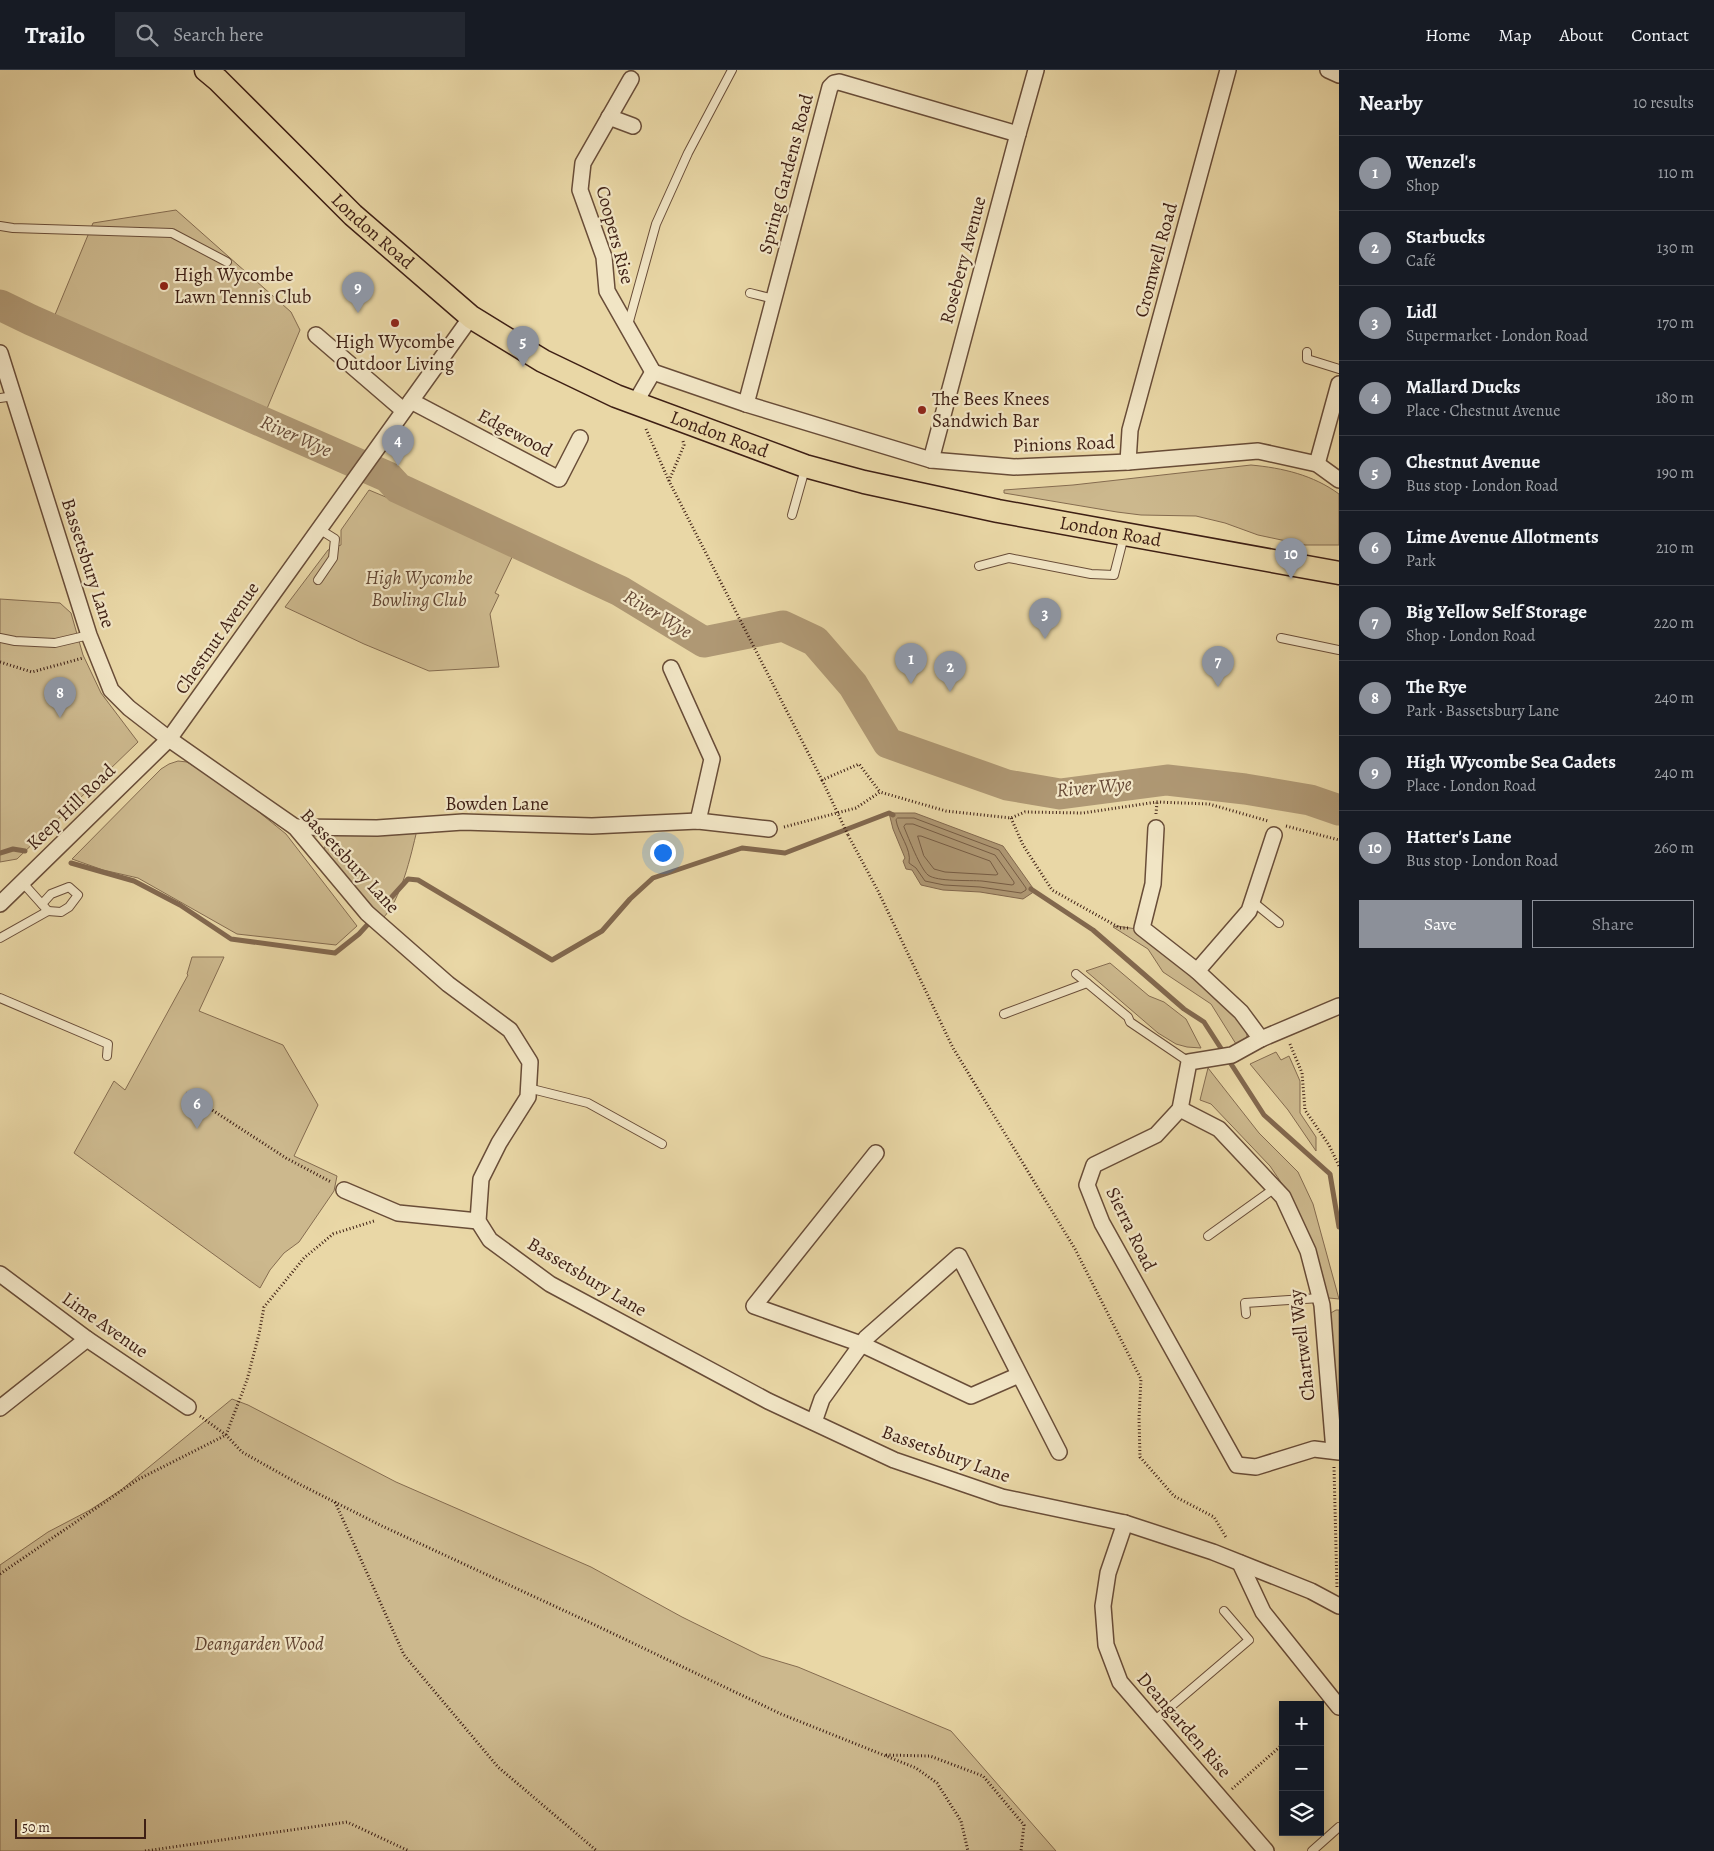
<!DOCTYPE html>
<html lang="en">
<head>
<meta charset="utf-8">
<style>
	body { margin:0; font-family:Alegreya,serif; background:#242831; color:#f1f3f6 }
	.controls { position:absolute; right:15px; bottom:15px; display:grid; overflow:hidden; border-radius:0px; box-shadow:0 2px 12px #0003 }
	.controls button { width:45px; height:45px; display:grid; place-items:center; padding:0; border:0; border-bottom:1px solid #363941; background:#171b24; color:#f1f3f6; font:25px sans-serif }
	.scale { position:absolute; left:15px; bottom:12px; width:131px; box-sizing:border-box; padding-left:5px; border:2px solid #3e1f14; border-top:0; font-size:14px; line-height:18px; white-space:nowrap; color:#3e1f14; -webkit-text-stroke:4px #f1e5c5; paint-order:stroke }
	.you { position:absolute; left:662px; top:782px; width:18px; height:18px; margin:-12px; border:4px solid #fff; border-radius:50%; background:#1a73e8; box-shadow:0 0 0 8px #1a73e833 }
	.badge { display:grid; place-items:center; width:32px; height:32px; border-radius:50%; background:#8c9099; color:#fff; font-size:16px; font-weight:700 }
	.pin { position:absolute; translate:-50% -41px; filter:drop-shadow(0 1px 2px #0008) }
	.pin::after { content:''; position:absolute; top:26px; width:18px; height:15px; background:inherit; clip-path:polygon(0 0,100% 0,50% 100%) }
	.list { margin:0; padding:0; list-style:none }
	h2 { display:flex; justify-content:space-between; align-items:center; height:65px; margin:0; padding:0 20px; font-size:21px }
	h2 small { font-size:16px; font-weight:400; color:#9ea1a6 }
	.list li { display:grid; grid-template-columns:32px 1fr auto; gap:15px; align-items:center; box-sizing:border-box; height:75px; padding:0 20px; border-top:1px solid #363941 }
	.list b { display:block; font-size:19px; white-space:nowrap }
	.list p { margin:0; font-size:16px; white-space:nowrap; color:#9ea1a6 }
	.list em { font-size:16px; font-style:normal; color:#9ea1a6 }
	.actions { display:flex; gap:10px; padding:15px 20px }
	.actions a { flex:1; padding:11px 0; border:1px solid #8c9099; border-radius:0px; text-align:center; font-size:18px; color:#8c9099 }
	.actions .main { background:#8c9099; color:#fff }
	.icon { flex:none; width:28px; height:28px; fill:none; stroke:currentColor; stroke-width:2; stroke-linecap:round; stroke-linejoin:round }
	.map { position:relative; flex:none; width:1339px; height:1781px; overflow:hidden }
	header { display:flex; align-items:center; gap:30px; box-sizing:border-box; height:70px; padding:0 25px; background:#171b24; border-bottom:1px solid #363941 }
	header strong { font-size:24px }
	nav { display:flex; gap:28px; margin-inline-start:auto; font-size:18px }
	.search { width:350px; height:45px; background:#242831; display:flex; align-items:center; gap:12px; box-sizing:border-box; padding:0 18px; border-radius:0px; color:#9ea1a6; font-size:19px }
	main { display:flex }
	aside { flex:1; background:#171b24 }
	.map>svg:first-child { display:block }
	.green { fill:#ccb88d; stroke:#856c50 }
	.water { fill:#af9874; stroke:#82684e }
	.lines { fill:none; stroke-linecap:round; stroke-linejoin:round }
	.shore { stroke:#765c44; stroke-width:1 }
	.stream { stroke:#82684e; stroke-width:5 }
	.river { stroke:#af9874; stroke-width:31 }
	.lane-casing { stroke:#694d38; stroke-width:10 }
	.street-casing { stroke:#694d38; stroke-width:18 }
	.primary-casing { stroke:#3e1f14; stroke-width:25 }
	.path { stroke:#3e1f14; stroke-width:3; stroke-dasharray:1 2.5; stroke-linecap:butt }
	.lane { stroke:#f1e5c5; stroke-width:8 }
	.street { stroke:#f1e5c5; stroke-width:15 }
	.primary { stroke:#e9d7a6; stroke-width:22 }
	.path-bridge { stroke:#3e1f14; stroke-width:3; stroke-dasharray:1 2.5; stroke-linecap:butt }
	.poi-dot { fill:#8f2418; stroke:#f1e5c5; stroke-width:2 }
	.labels { text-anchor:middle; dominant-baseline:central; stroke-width:4.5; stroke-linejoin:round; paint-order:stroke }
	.street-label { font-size:19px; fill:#3e1f14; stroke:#f1e5c5 }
	.poi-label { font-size:19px; fill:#3e1f14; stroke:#f1e5c5; text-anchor:start }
	.park-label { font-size:19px; font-style:italic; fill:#624532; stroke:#f1e5c5 }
	.water-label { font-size:20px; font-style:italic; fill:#664936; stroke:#f1e5c5 }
</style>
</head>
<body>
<header>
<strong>Trailo</strong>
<div class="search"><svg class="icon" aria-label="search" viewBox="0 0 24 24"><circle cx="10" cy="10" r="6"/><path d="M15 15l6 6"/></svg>Search here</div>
<nav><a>Home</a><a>Map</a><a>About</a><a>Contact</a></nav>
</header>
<main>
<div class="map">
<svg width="1339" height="1781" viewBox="0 0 1339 1781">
	<rect width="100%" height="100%" fill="#e9d7a6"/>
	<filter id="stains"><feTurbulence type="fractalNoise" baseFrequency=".004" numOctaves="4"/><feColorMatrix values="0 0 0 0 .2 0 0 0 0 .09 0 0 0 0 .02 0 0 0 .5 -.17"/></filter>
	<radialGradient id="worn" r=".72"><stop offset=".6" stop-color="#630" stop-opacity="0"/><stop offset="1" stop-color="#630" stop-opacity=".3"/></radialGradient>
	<g class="green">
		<path d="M176 140 291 242 300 260 266 341 52 252 93 153Z"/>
		<path d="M1251 395C1283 398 1313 405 1339 424V475H1305L1258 465 1225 453 1196 446 1141 445 1117 442 1004 423V420L1073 415Z"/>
		<path d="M369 420 515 481 495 523 499 525 490 544 499 597 429 601 364 574 285 537 328 480 341 475V460Z"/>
		<path d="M0 529 60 533 71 543 83 585 101 623 138 672 17 789 0 792Z"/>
		<path d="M178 691 187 692 228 717 286 764 357 856 336 875 237 864 138 808 103 800 72 789 161 699 169 694Z"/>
		<path d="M417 760C411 785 401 831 382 849L324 781 326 772 332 764Z"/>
		<path d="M1117 856 1143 860 1239 946 1247 965 1246 970 1236 974 1211 934 1163 902 1148 879 1113 857Z"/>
		<path d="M192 887H224L199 941 283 975 318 1035 294 1086 337 1106 334 1121 299 1172 284 1183 270 1200 260 1218 74 1083 114 1011 125 1020 188 905 187 904Z"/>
		<path d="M1110 893 1149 926 1164 932 1186 949 1201 978 1187 977 1176 974 1158 963 1086 901Z"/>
		<path d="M1276 982 1281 990 1289 986 1300 1011V1043L1316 1067V1081L1288 1040 1250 994Z"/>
		<path d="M1208 998 1259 1063 1298 1102 1313 1134 1339 1229 1329 1228 1325 1224 1291 1127 1270 1096 1211 1034 1200 1030Z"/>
		<path d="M1336 1240H1339V1362L1329 1244Z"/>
		<path d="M232 1329 248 1335 396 1412 591 1497 682 1547 761 1586 798 1597 951 1661 1056 1781H0V1495L48 1462 90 1440 121 1420Z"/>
	</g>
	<path class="water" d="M889 743H915L1003 776 1035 821 1023 829 980 822 943 820 921 815 912 800 906 799 903 791 905 788 893 759Z"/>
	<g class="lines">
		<g class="shore">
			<path d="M898 748H914L999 780 1026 818V820L1021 823 980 817 944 815 925 811 916 798 909 793C912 779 898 764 896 750Z"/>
			<path d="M906 754H913L995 785 1014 812V814L1012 815C1002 814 992 812 982 811 970 810 937 812 928 805 920 798 909 769 904 757Z"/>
			<path d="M918 766H921L990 791 998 804 996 805 945 802 934 799 924 786Z"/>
		</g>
		<g class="stream">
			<path d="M0 783 13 779 25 781"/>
			<path d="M71 793 134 811 180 835 231 869 335 883 359 864 369 853"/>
			<path d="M1031 819 1093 860 1184 939 1204 952 1264 1045 1330 1104 1339 1157"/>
			<path d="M389 830 408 809 418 810 552 890 602 861 630 829 653 808 742 778 785 783 889 743 893 745"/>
		</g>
		<path class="river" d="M0 235 31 250 388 407 398 418 620 521 704 572 783 556 815 571 853 615 888 673 1007 715 1060 724 1167 710 1245 719 1310 730 1339 740"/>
		<defs>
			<g id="lane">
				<path d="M0 156 13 158 172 163 227 192"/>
				<path d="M750 223 774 229"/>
				<path d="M628 255 656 154 688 83 732 0"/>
				<path d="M1307 282V289L1339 299"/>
				<path d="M0 328 14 326"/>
				<path d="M792 445 805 399"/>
				<path d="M979 496 1009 488 1091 504 1114 505 1124 466"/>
				<path d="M318 510 333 488 335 469 319 459"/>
				<path d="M0 568 15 571 55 573 89 565"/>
				<path d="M1281 568 1339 580"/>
				<path d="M1252 831 1279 853"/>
				<path d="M42 834 51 824 69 817 78 825 69 837 61 842 48 841"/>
				<path d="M0 868 48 841 22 812"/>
				<path d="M1076 904 1087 913"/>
				<path d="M0 928 108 974 107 986"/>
				<path d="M1004 944 1087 913 1128 947 1130 952 1189 992"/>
				<path d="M528 1018 588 1033 662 1074"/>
				<path d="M1208 1166 1275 1118"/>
				<path d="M1246 1244 1245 1233 1320 1228"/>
				<path d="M1154 1651 1249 1570 1224 1541"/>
				<path d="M1312 1781 1339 1757"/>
			</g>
			<g id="street">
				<path d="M1328 0 1339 5"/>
				<path d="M631 9 583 93 580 120 604 187 607 221 653 302"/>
				<path d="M609 47 633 56"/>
				<path d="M316 265 403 340"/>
				<path d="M0 283 89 565 111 620 129 638 169 669 295 757 367 843 448 914 510 960 530 992 528 1027 499 1073 481 1109 478 1151 490 1170 550 1214 768 1331 894 1390 1002 1427 1125 1453 1213 1482 1311 1521 1339 1536"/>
				<path d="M653 302 746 334 931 390 1014 397 1128 392 1258 381 1317 394 1339 410"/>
				<path d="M411 331 559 409 580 368"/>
				<path d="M635 333 653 302"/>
				<path d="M746 334 830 17 834 13 839 12 1018 64"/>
				<path d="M931 390 1018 64 1036 0"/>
				<path d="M1128 392 1130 360 1228 0"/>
				<path d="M1317 394 1339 314"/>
				<path d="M671 598 712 689 698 751"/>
				<path d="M295 757 377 758 463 752 592 756 698 751 769 759"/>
				<path d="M1156 758 1153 814 1142 858 1197 901"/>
				<path d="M0 834 169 669 471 247"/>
				<path d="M1339 936 1261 969 1232 985 1189 992 1180 1039 1156 1065 1094 1095 1087 1115 1102 1153 1237 1395 1256 1397 1314 1379 1339 1382"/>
				<path d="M1261 969 1241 942 1197 901 1249 841 1274 765"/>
				<path d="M1180 1039 1219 1059 1283 1127 1308 1181 1322 1235 1334 1381"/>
				<path d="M876 1083 754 1236 861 1274 971 1326 1019 1305"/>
				<path d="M344 1120 398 1143 478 1151"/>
				<path d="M0 1204 87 1269 188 1337"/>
				<path d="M0 1338 87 1269"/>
				<path d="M814 1352 822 1329 866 1268 959 1186 1059 1382"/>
				<path d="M1125 1453 1108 1503 1103 1536 1106 1575 1120 1612 1266 1781"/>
				<path d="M1240 1493 1263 1542 1339 1637"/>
			</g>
			<g id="primary">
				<path id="s1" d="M206 0 218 10 353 145 471 247 543 291 616 326 805 396 864 412 998 441 1339 503"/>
			</g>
		</defs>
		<use href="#lane" class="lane-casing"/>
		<use href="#street" class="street-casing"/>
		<use href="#primary" class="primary-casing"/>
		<g class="path">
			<path d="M646 359 669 411 822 710 859 694 880 722"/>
			<path d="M669 411 684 375 683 371"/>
			<path d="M0 592 32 602 83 588"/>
			<path d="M1156 744 1157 732"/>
			<path d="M1011 748 1023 775 1052 820 1120 858H1128"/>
			<path d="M1286 756 1339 770"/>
			<path d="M784 757 856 738 880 722 946 741 1011 748 1025 742 1083 743 1157 732 1209 734 1268 751"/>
			<path d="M848 765 878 821 953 978 1075 1179 1141 1309 1139 1348 1140 1387 1174 1426 1214 1447 1227 1469"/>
			<path d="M1290 974 1302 1003 1305 1040 1329 1075 1339 1096"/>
			<path d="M186 1023 286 1088 331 1112"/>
			<path d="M200 1346 226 1365 242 1382 299 1414 382 1456 593 1554 781 1644 916 1698 937 1713 961 1751 968 1781"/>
			<path d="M1334 1397 1337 1518"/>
			<path d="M335 1432 404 1585 498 1697 597 1781"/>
			<path d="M0 1504 137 1410 226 1365 247 1310 259 1264 264 1237 304 1188 333 1164 374 1151"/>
			<path d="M886 1685 930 1686 983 1706 1024 1755 1021 1781"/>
			<path d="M1232 1719 1283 1674"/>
			<path d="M145 1781 347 1752 409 1781"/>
		</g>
		<use href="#lane" class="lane"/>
		<use href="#street" class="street"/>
		<use href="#primary" class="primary"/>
		<path class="path-bridge" d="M822 710 848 765"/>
	</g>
	<g class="poi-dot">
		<circle cx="164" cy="216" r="5"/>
		<circle cx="395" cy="253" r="5"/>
		<circle cx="922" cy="340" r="5"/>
	</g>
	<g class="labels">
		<g class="street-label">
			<text transform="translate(786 104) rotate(-75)">Spring Gardens Road</text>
			<text stroke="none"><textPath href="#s1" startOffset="232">London Road</textPath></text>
			<text transform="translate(615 165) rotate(75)">Coopers Rise</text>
			<text transform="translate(963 190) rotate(-75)">Rosebery Avenue</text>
			<text transform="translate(1156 190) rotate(-75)">Cromwell Road</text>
			<text transform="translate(515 363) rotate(28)">Edgewood</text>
			<text stroke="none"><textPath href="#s1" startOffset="638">London Road</textPath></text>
			<text transform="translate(1064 374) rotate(-2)">Pinions Road</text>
			<text stroke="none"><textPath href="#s1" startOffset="1042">London Road</textPath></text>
			<text transform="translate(88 493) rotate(72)">Bassetsbury Lane</text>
			<text transform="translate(217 568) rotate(-55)">Chestnut Avenue</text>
			<text x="497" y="734">Bowden Lane</text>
			<text transform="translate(71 737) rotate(-44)">Keep Hill Road</text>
			<text transform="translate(350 791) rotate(47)">Bassetsbury Lane</text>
			<text transform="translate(1131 1159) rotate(64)">Sierra Road</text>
			<text transform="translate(587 1207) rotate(31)">Bassetsbury Lane</text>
			<text transform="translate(105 1255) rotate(35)">Lime Avenue</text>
			<text transform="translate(1302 1275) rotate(-97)">Chartwell Way</text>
			<text transform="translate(946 1384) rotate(20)">Bassetsbury Lane</text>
			<text transform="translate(1184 1655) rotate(49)">Deangarden Rise</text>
		</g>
		<g class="poi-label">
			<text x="174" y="205">High Wycombe<tspan x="174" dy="22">Lawn Tennis Club</tspan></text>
			<text x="395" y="272" text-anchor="middle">High Wycombe<tspan x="395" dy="22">Outdoor Living</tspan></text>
			<text x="932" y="329">The Bees Knees<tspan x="932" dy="22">Sandwich Bar</tspan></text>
		</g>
		<g class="park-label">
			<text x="419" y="508">High Wycombe<tspan x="419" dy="22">Bowling Club</tspan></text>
			<text x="259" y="1574">Deangarden Wood</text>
		</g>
		<g class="water-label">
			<text transform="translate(296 366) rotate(24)">River Wye</text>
			<text transform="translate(658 544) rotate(31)">River Wye</text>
			<text transform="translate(1094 717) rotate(-5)">River Wye</text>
		</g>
	</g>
	<rect width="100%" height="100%" filter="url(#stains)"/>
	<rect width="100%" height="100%" fill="url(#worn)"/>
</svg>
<div class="controls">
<button>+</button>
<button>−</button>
<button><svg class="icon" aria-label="layers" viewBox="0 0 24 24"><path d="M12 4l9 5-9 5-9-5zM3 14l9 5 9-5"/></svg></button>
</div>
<div class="scale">50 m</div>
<div class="you"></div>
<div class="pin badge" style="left:911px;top:614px">1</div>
<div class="pin badge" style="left:950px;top:622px">2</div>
<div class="pin badge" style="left:1045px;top:569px">3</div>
<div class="pin badge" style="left:398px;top:396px">4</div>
<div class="pin badge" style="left:523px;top:297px">5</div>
<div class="pin badge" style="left:197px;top:1059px">6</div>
<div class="pin badge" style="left:1218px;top:617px">7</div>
<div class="pin badge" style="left:60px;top:648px">8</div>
<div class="pin badge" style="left:358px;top:243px">9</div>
<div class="pin badge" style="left:1291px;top:509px">10</div>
</div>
<aside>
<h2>Nearby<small>10 results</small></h2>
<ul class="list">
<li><span class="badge">1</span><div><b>Wenzel's</b><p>Shop</p></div><em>110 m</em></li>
<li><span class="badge">2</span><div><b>Starbucks</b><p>Café</p></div><em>130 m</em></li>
<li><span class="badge">3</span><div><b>Lidl</b><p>Supermarket · London Road</p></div><em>170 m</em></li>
<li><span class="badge">4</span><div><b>Mallard Ducks</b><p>Place · Chestnut Avenue</p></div><em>180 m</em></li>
<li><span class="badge">5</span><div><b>Chestnut Avenue</b><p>Bus stop · London Road</p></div><em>190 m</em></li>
<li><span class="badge">6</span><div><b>Lime Avenue Allotments</b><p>Park</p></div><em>210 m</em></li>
<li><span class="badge">7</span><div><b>Big Yellow Self Storage</b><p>Shop · London Road</p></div><em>220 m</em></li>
<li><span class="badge">8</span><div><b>The Rye</b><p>Park · Bassetsbury Lane</p></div><em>240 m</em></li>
<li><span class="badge">9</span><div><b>High Wycombe Sea Cadets</b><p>Place · London Road</p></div><em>240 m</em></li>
<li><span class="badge">10</span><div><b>Hatter's Lane</b><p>Bus stop · London Road</p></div><em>260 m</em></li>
</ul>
<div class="actions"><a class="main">Save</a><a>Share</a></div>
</aside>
</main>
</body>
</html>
